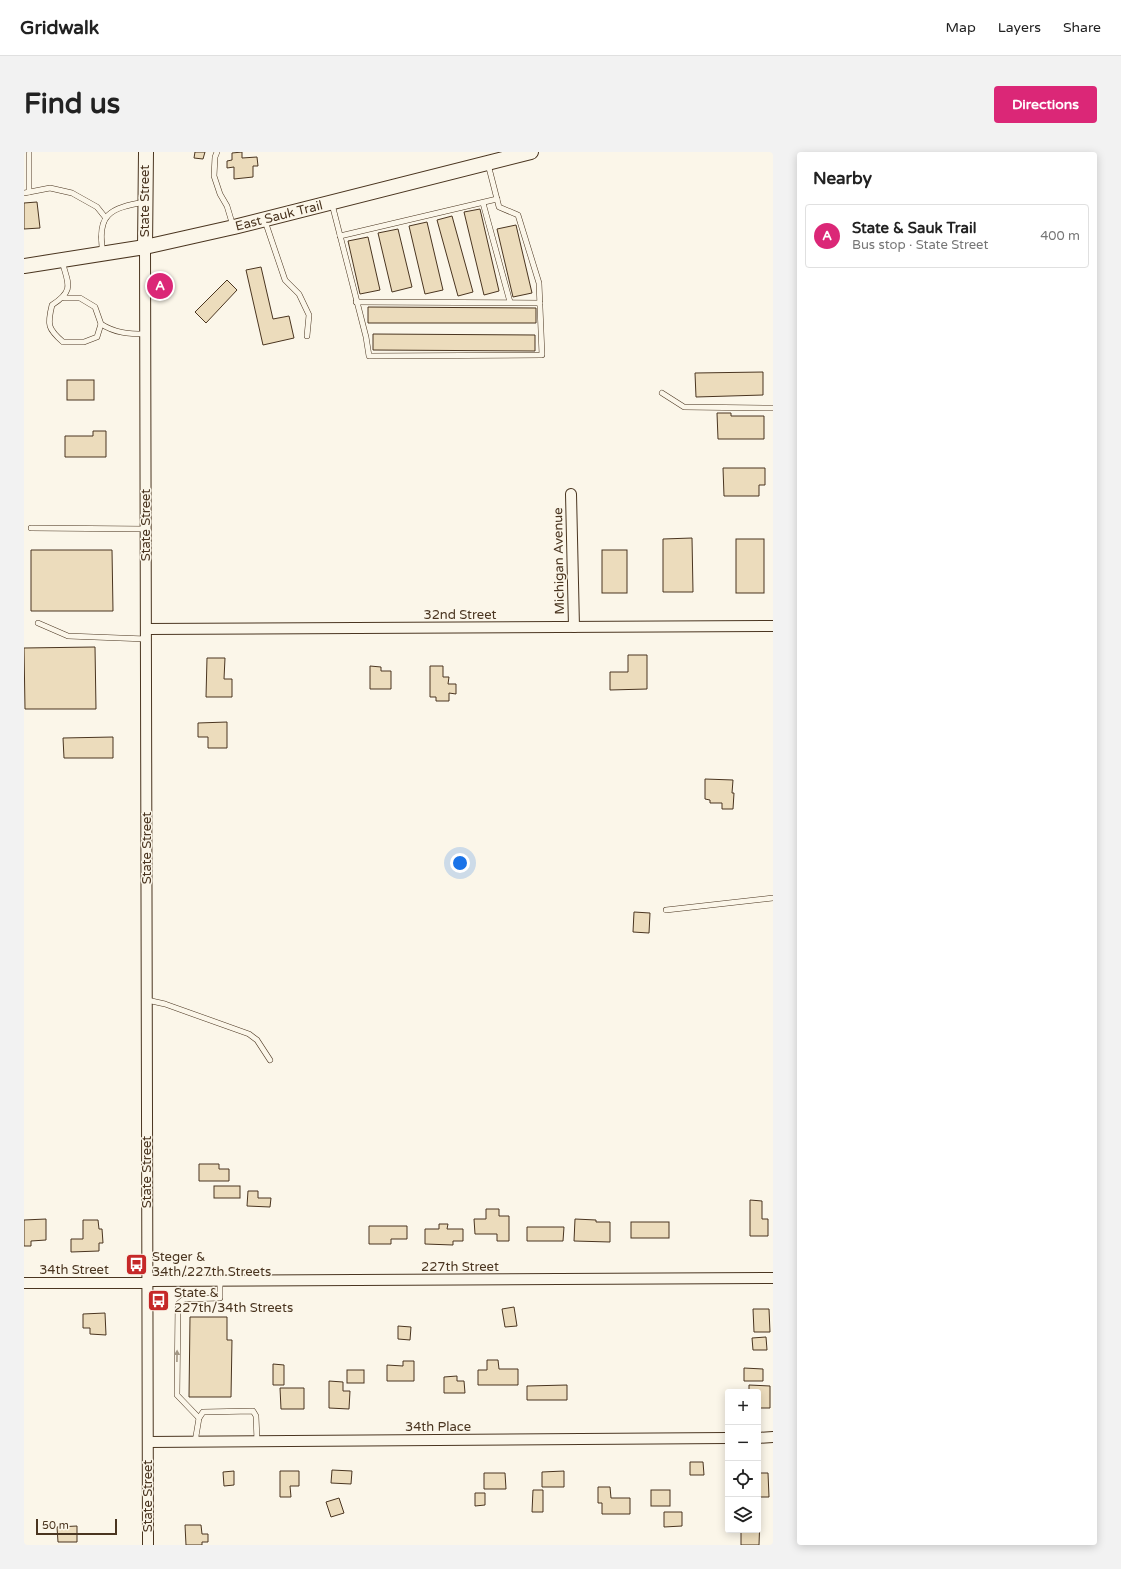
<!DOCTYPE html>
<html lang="en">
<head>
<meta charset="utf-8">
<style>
	body { margin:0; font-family:"Varela Round",sans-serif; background:#f2f2f2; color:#222 }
	.controls { position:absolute; right:12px; bottom:12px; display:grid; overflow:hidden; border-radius:4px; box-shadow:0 2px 10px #0003 }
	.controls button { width:36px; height:36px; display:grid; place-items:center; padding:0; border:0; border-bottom:1px solid #e0e0e0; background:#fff; color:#222; font:20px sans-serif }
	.scale { position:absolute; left:12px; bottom:10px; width:81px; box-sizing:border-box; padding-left:4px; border:2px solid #4a3520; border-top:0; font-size:11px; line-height:14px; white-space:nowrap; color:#4a3520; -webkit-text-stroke:3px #fbf6e9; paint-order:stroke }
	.you { position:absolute; left:436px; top:711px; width:14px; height:14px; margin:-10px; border:3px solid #fff; border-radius:50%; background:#1a73e8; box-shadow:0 0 0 6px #1a73e833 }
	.badge { display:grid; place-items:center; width:26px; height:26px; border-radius:50%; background:#db2777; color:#fff; font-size:13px; font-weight:700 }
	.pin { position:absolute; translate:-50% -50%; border:2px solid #fff; box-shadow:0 1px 4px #0006 }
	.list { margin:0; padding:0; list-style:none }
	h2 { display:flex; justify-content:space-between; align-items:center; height:52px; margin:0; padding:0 16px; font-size:17px }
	h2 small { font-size:13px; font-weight:400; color:#767676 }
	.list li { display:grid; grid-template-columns:26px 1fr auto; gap:12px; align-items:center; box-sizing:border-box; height:64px; margin:0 8px 8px; padding:0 8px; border:1px solid #e0e0e0; border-radius:4px }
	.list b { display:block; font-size:15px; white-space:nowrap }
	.list p { margin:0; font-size:13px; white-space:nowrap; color:#767676 }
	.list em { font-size:13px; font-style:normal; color:#767676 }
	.icon { flex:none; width:22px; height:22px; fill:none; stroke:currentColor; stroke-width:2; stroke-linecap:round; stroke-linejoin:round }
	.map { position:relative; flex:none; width:749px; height:1393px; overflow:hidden; border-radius:4px }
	header { display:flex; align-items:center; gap:24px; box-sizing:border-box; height:56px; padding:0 20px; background:#fff; border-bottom:1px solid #e0e0e0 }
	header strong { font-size:19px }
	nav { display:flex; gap:22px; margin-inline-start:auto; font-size:14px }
	.intro { display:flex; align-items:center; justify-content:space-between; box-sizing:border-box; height:96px; padding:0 24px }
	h1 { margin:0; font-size:28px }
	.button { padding:10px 18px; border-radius:4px; background:#db2777; color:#fff; font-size:14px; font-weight:700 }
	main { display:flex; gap:24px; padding:0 24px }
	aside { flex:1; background:#fff; border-radius:4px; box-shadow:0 2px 10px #0003 }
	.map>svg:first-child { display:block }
	.building { fill:#ecdcbc; stroke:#4a3520 }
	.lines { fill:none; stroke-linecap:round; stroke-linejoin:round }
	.lane-casing { stroke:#4a3520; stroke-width:6 }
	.street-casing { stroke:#4a3520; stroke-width:12 }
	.secondary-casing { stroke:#4a3520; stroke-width:16 }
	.lane { stroke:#fbf6e9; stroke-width:5 }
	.street { stroke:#fbf6e9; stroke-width:10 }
	.secondary { stroke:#fbf6e9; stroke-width:14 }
	.oneway { fill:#a29684 }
	.labels { text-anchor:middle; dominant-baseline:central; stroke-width:3; stroke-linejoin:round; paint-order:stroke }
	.street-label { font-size:13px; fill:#4a3520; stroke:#fbf6e9 }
	.poi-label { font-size:13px; fill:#4a3520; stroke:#fbf6e9; text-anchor:start }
</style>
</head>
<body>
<header>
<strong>Gridwalk</strong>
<nav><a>Map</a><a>Layers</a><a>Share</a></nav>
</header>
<div class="intro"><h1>Find us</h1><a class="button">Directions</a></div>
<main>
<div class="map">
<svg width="749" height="1393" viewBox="0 0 749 1393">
	<rect width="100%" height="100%" fill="#fbf6e9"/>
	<g class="building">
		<path d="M171 0H181L179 7 170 6Z"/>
		<path d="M218 0V6L233 5 234 14H229V25L210 27V15L203 16V9L208 8V1Z"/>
		<path d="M13 50 16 76 0 77V51Z"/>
		<path d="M456 57 475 139 460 143 440 60Z"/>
		<path d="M428 64 449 140 434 144 413 68Z"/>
		<path d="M403 70 419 138 401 142 385 74Z"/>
		<path d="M492 73 508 141 489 145 473 77Z"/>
		<path d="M374 77 388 135 368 140 354 81Z"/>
		<path d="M344 85 356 138 336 142 324 89Z"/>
		<path d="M237 115 249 167 265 164 270 186 239 193 222 118Z"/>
		<path d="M203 128 213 138 182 171 171 160Z"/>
		<path d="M344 155 512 156V171H344Z"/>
		<path d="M349 182 511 183V199L349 198Z"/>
		<path d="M739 220V243L672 245 671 221Z"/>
		<rect x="43" y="228" width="27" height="20"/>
		<path d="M693 261H707V264H740V287H694Z"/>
		<path d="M69 279H82V305H41V284H69Z"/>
		<path d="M699 316H741V333H735V344H700Z"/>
		<path d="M668 386 669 440H639V387Z"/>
		<rect x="712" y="387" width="28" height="54"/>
		<path d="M7 398H88L89 459H7Z"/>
		<rect x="578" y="398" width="25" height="43"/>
		<path d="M71 495 72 557H1L0 496Z"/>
		<path d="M604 503H623V537L586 538V520H604Z"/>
		<path d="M183 506H201L200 527H208V545H182Z"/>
		<path d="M346 514 357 515V519H367V537H346Z"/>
		<path d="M406 514H419V525H425L424 532H432V542L425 541V549H412V545H406Z"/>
		<path d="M203 570V596H184V585H174V571Z"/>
		<path d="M89 585V606H40L39 586Z"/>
		<path d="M681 627 709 628 708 641H710L709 657H698V651H686V648L681 647Z"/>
		<path d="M610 760 626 761 625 781 609 780Z"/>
		<path d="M175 1012H195V1017H205V1029H175Z"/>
		<rect x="190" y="1034" width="26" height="12"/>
		<path d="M224 1039H234V1046H247L246 1055 223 1054Z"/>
		<path d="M726 1048 738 1049V1067H744V1084H726Z"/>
		<path d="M462 1057H475V1064H485V1089H473V1082H451L450 1067H462Z"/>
		<path d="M22 1067V1088L7 1089V1094H0V1068Z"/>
		<path d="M551 1067 572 1068V1070H586V1090L550 1089Z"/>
		<path d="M59 1068H74L75 1077H78L79 1091H75V1099L47 1100V1087H59Z"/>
		<rect x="607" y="1070" width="38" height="16"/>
		<path d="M415 1072H424L423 1077H439V1089H429V1093L401 1092V1077H415Z"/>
		<path d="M345 1074H383V1087H367V1092H345Z"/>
		<path d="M503 1075H540L539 1089H503Z"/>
		<path d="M490 1155 493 1174 481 1175 478 1157Z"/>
		<path d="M729 1157H745L746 1180H730Z"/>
		<path d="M81 1161 82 1183 66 1182V1176H59V1162Z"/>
		<path d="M166 1165H203V1188H208L207 1245H165Z"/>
		<path d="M374 1174 387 1175 386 1188 374 1187Z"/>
		<path d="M742 1185 743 1198H729L728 1186Z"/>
		<path d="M463 1208H474L475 1217H494V1233H454V1218H463Z"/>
		<path d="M379 1209H390V1229H363V1213L379 1214Z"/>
		<path d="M249 1212 260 1213V1233H249Z"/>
		<path d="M720 1216 739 1217V1229H720Z"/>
		<rect x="323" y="1218" width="17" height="13"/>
		<path d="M433 1224V1229H440L441 1241H420V1225Z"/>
		<path d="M305 1229 319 1230V1239H326L325 1257 305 1256Z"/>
		<path d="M543 1233V1248H503V1234Z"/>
		<path d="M725 1233 746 1234V1256H734V1240H725Z"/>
		<path d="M256 1236H280V1257H257Z"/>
		<path d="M666 1310H679L680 1323H666Z"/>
		<path d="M308 1318 328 1319 327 1332 307 1331Z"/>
		<path d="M210 1319V1333L200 1334 199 1320Z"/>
		<path d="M256 1319H275V1334H266L267 1345H256Z"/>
		<path d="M540 1319V1335H518V1320Z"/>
		<path d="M460 1321H481L482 1337H460Z"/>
		<path d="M734 1321H744L745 1345H734Z"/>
		<path d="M574 1335H586L587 1346H606V1362H578V1351H574Z"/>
		<path d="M509 1338H519V1360H508Z"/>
		<rect x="627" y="1338" width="19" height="16"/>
		<path d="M451 1341H461V1353L451 1354Z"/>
		<path d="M315 1346 320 1361 307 1365 302 1350Z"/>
		<path d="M640 1360H658V1374L640 1375Z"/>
		<path d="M734 1364H736L735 1393H717V1378H734Z"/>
		<path d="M161 1373H177L178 1382H184V1390H178V1393H162Z"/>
		<path d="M53 1374V1390H34L33 1375Z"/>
	</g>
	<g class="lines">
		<defs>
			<g id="lane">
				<path d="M5 0V40"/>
				<path d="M193 0 191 5 190 24 196 42 203 54 209 74"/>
				<path d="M0 41 26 36 48 41 73 55 81 65"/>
				<path d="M459 51 486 150"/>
				<path d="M308 52 342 185 345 204 518 203 515 131 494 63 475 55 464 12"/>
				<path d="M241 69 261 128 275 142 285 163 283 184"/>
				<path d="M316 84 473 47"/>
				<path d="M79 101C72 62 86 56 121 50"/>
				<path d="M38 109C44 132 51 138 28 153 23 173 24 177 39 190H60L73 185 77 172 71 155 56 146H40"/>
				<path d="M332 150 516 151"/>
				<path d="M77 172C91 181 105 182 121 182"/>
				<path d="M638 241 660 255 749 256"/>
				<path d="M7 376 122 377"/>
				<path d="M14 471 44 484 122 487"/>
				<path d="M642 758 749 746"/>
				<path d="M123 848 141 852 225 882 233 888 246 908"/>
				<path d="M175 1266 153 1243 154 1152 160 1147 196 1146V1129"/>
				<path d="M171 1290 175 1266 179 1260 229 1259 232 1264 233 1289"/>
			</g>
			<g id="street">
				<path d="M121 95 124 1393"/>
				<path d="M547 342 550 475"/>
				<path d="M122 477 749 474"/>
				<path d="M124 1129 749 1126"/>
				<path d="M0 1131H124"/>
				<path d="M734 1286 749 1285"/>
				<path d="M124 1290 704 1286"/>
			</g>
			<g id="secondary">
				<path d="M121 95 122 0"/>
				<path d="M0 114 121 95 210 75 507 0"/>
			</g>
		</defs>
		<use href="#lane" class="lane-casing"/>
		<use href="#street" class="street-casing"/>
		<use href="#secondary" class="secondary-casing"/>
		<use href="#lane" class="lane"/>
		<use href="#street" class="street"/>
		<use href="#secondary" class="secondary"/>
	</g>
	<defs><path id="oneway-solid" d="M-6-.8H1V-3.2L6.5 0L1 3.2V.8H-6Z"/></defs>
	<use class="oneway" href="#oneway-solid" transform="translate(153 1204) rotate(-89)"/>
	<defs>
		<symbol id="bus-square" viewBox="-11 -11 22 22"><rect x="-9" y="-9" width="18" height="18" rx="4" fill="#c62828" stroke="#fbf6e9"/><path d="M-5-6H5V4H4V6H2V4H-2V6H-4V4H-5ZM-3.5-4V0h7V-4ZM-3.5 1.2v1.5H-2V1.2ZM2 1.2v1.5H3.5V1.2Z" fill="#fff"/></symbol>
	</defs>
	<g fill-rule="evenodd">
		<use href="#bus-square" x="100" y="1100" width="25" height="25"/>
		<use href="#bus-square" x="122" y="1136" width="25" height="25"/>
	</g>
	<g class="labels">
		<g class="street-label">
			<text transform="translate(121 49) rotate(-90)">State Street</text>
			<text transform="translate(255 64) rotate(-14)">East Sauk Trail</text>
			<text transform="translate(122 373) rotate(-90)">State Street</text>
			<text transform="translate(535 409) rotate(-91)">Michigan Avenue</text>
			<text x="436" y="463">32nd Street</text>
			<text transform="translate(123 696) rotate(-90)">State Street</text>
			<text transform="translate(123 1020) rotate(-90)">State Street</text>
			<text x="436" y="1115">227th Street</text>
			<text x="50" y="1118">34th Street</text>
			<text x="414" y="1275">34th Place</text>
			<text transform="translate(124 1344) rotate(-90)">State Street</text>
		</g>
		<g class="poi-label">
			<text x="128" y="1105">Steger &amp;<tspan x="128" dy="15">34th/227th Streets</tspan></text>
			<text x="150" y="1141">State &amp;<tspan x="150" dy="15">227th/34th Streets</tspan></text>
		</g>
	</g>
</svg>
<div class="controls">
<button>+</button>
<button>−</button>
<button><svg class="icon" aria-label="locate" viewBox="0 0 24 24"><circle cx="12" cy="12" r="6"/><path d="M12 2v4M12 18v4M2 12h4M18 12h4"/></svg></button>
<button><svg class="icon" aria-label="layers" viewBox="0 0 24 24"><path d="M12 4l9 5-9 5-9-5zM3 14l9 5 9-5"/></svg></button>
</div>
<div class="scale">50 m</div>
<div class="you"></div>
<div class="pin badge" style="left:136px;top:134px">A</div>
</div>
<aside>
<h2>Nearby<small></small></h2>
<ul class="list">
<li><span class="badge">A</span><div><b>State &amp; Sauk Trail</b><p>Bus stop · State Street</p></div><em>400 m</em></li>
</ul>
</aside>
</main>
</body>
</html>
